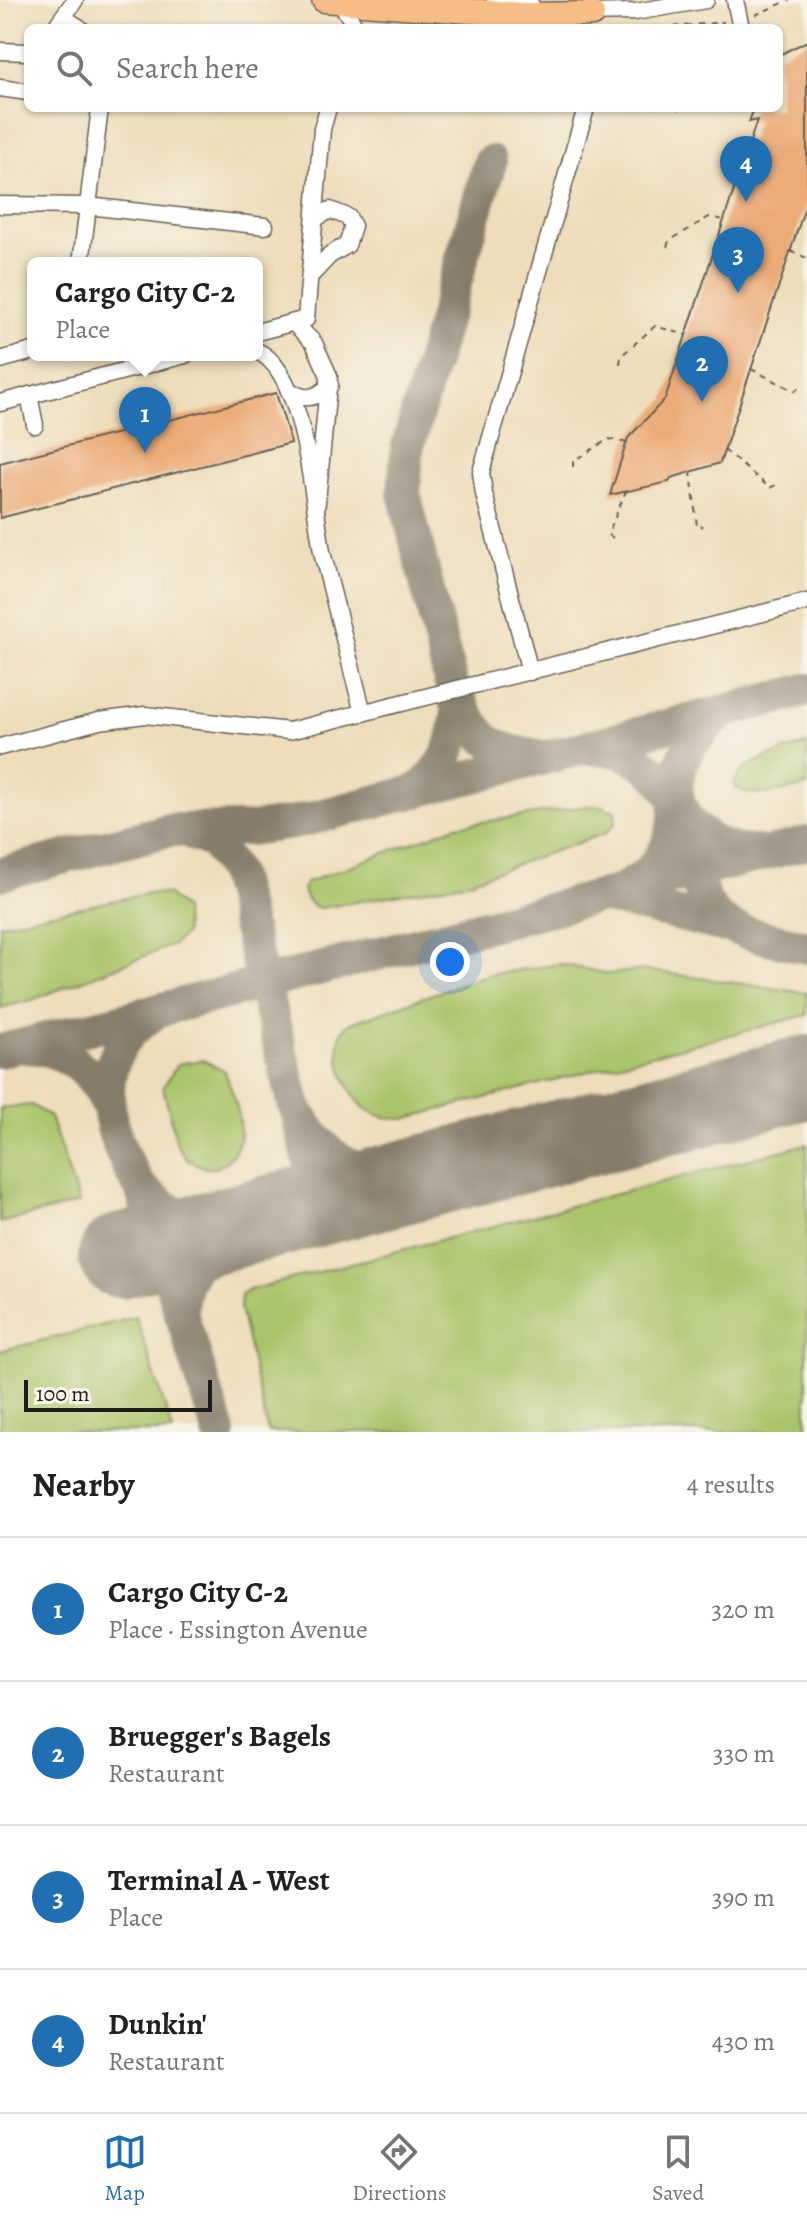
<!DOCTYPE html>
<html lang="en">
<head>
<meta charset="utf-8">
<style>
	body { margin:0; font-family:Alegreya,serif; background:#f2f2f2; color:#202124 }
	.scale { position:absolute; left:24px; bottom:20px; width:188px; box-sizing:border-box; padding-left:8px; border:4px solid #1c1c1c; border-top:0; font-size:22px; line-height:28px; white-space:nowrap; color:#1c1c1c; -webkit-text-stroke:6px #f7f3e8; paint-order:stroke }
	.you { position:absolute; left:450px; top:962px; width:28px; height:28px; margin:-20px; border:6px solid #fff; border-radius:50%; background:#1a73e8; box-shadow:0 0 0 12px #1a73e833 }
	.badge { display:grid; place-items:center; width:52px; height:52px; border-radius:50%; background:#1f6fb2; color:#fff; font-size:26px; font-weight:700 }
	.pin { position:absolute; translate:-50% -66px; filter:drop-shadow(0 2px 4px #0008) }
	.pin::after { content:''; position:absolute; top:42px; width:28px; height:24px; background:inherit; clip-path:polygon(0 0,100% 0,50% 100%) }
	.popup { position:absolute; left:27px; top:257px; width:236px; height:104px; box-sizing:border-box; display:grid; place-content:center; border-radius:12px; background:#fff; filter:drop-shadow(0 2px 6px #0005); font-size:26px; white-space:nowrap; color:#757577 }
	.popup b { font-size:30px; color:#202124 }
	.popup::after { content:''; position:absolute; left:50%; top:100%; margin-left:-16px; border:16px solid transparent; border-top-color:#fff }
	.list { margin:0; padding:0; list-style:none }
	h2 { display:flex; justify-content:space-between; align-items:center; height:104px; margin:0; padding:0 32px; font-size:34px }
	h2 small { font-size:26px; font-weight:400; color:#757577 }
	.list li { display:grid; grid-template-columns:52px 1fr auto; gap:24px; align-items:center; box-sizing:border-box; height:144px; padding:0 32px; border-top:2px solid #e0e0e0 }
	.list b { display:block; font-size:30px; white-space:nowrap }
	.list p { margin:0; font-size:26px; white-space:nowrap; color:#757577 }
	.list em { font-size:26px; font-style:normal; color:#757577 }
	.icon { flex:none; width:44px; height:44px; fill:none; stroke:currentColor; stroke-width:2; stroke-linecap:round; stroke-linejoin:round }
	.map { position:relative; flex:none; width:807px; height:1432px; overflow:hidden }
	.search { position:absolute; background:#fff; box-shadow:0 2px 6px #0004; left:24px; right:24px; top:24px; height:88px; display:flex; align-items:center; gap:20px; box-sizing:border-box; padding:0 28px; border-radius:12px; color:#757577; font-size:30px }
	.sheet { height:680px; background:#fff }
	nav { display:flex; justify-content:space-around; align-items:center; box-sizing:border-box; height:112px; border-top:2px solid #e0e0e0; background:#fff; font-size:22px; color:#757577 }
	nav a { display:grid; justify-items:center; gap:4px }
	nav .on { color:#1f6fb2 }
	.map>svg:first-child { display:block }
	.green { fill:#aac46a; stroke:#637043; stroke-width:2 }
	.lines { fill:none; stroke-linecap:round; stroke-linejoin:round }
	.taxiway { stroke:#857c6b; stroke-width:34 }
	.runway { stroke:#857c6b; stroke-width:84 }
	.building { fill:#ecab77 }
	.minor-casing { stroke:#666053; stroke-width:19 }
	.highway-casing { stroke:#666053; stroke-width:27 }
	.path { stroke:#666053; stroke-width:2; stroke-dasharray:6 6; stroke-linecap:butt }
	.minor { stroke:#fff; stroke-width:16 }
	.highway { stroke:#f6be86; stroke-width:24 }
</style>
</head>
<body>
<div class="map">
<svg width="807" height="1432" viewBox="0 0 807 1432">
	<rect width="100%" height="100%" fill="#f7f3e8"/>
	<filter id="ink" filterUnits="userSpaceOnUse"><feTurbulence type="fractalNoise" baseFrequency=".0125" numOctaves="2"/><feDisplacementMap in="SourceGraphic" scale="16" xChannelSelector="R" yChannelSelector="G"/><feConvolveMatrix kernelMatrix="1 2 1 2 8 2 1 2 1" color-interpolation-filters="sRGB"/></filter>
	<filter id="wash" filterUnits="userSpaceOnUse"><feTurbulence type="fractalNoise" baseFrequency=".006" numOctaves="4" result="noise"/><feDisplacementMap in="SourceGraphic" scale="32" xChannelSelector="R" yChannelSelector="G"/><feGaussianBlur stdDeviation="1.8" result="paint"/><feColorMatrix in="noise" values="0 0 0 0 0 0 0 0 0 0 0 0 0 0 0 0 0 1.4 0 .05"/><feComposite in="paint" operator="in"/></filter>
	<g filter="url(#wash)">
		<rect width="100%" height="100%" fill="#eeddba"/>
		<g class="green">
			<path d="M807 744V786C785 790 753 801 734 786 738 760 786 752 807 744Z"/>
			<path d="M587 806H602L615 811 616 823 606 833 464 883 321 908C309 907 300 894 305 883L456 826Z"/>
			<path d="M149 893 167 894 184 909 185 934 173 945 32 1000 0 1008V924Z"/>
			<path d="M560 964 609 974 643 970 807 993V1015L404 1119C391 1119 378 1117 367 1110 347 1095 326 1044 348 1024L486 975Z"/>
			<path d="M203 1060 224 1070C237 1104 256 1148 216 1168H206L187 1160 177 1144 163 1087 178 1064Z"/>
			<path d="M32 1105 50 1117 79 1203 0 1223V1108Z"/>
			<path d="M807 1144V1432H268L240 1309 241 1295 249 1290Z"/>
			<path d="M136 1317 173 1432H0V1351Z"/>
		</g>
		<g class="lines">
			<g class="taxiway">
				<path d="M456 692C478 738 489 751 540 756"/>
				<path d="M723 713C680 745 653 798 705 836 721 848 738 853 758 852"/>
				<path d="M592 748C630 748 659 769 676 802 676 840 660 869 627 887"/>
				<path d="M418 791C446 764 453 752 458 712L404 493 407 449 490 162"/>
				<path d="M187 831 215 843 235 874 295 1107C325 1160 359 1181 420 1177"/>
				<path d="M688 850C709 937 727 927 807 947"/>
				<path d="M0 874 169 830 250 829 293 823 807 690"/>
				<path d="M610 898 725 926"/>
				<path d="M151 1016C86 1058 105 1132 141 1188L219 1432"/>
				<path d="M26 1047C63 1048 92 1069 106 1102"/>
				<path d="M0 1051 807 843"/>
				<path d="M300 1123 321 1204"/>
				<path d="M141 1188C178 1219 188 1221 235 1227"/>
				<path d="M181 1314C181 1275 203 1247 235 1227"/>
			</g>
			<path class="runway" d="M120 1256 807 1077"/>
		</g>
		<g id="blocks">
			<g class="building">
				<path d="M807 41V201L720 463 671 478 669 482 610 495 628 438 665 399 757 120 749 122 754 108H779V55Z"/>
				<path d="M276 393 291 443 0 518V463Z"/>
			</g>
		</g>
	</g>
	<g filter="url(#ink)">
		<use href="#blocks" fill-opacity="0" stroke="#666053" stroke-width="2"/>
		<g class="lines">
			<defs>
				<g id="minor">
					<path d="M495 0 531 5"/>
					<path d="M735 0 741 28"/>
					<path d="M340 1 356 28"/>
					<path d="M585 13 635 12 706 0"/>
					<path d="M64 18 80 28"/>
					<path d="M55 28 75 0"/>
					<path d="M0 51 28 52"/>
					<path d="M0 88 28 92"/>
					<path d="M0 205 88 206 265 226"/>
					<path d="M81 263 100 108"/>
					<path d="M313 273 330 255 347 245 353 226 348 217 330 210 316 218"/>
					<path d="M257 332 306 319 322 129 328 108"/>
					<path d="M257 351C299 369 310 471 316 512L329 376 314 343 294 323"/>
					<path d="M0 360 33 351"/>
					<path d="M289 390C304 402 318 398 330 385"/>
					<path d="M29 395 35 425"/>
					<path d="M0 403 185 355"/>
					<path d="M316 512 322 552 363 713"/>
					<path d="M530 672 484 494 481 472 586 108"/>
					<path d="M0 747 99 721 145 715 289 731 807 602"/>
				</g>
				<path id="highway" d="M324 0 521 15 592 14"/>
			</defs>
			<use href="#minor" class="minor-casing"/>
			<use href="#highway" class="highway-casing"/>
			<g class="path">
				<path d="M755 15 790 0"/>
				<path d="M391 28 399 24"/>
				<path d="M661 28 724 22"/>
				<path d="M677 108 678 110"/>
				<path d="M667 247 669 241 709 217 724 220"/>
				<path d="M790 251 807 258"/>
				<path d="M620 364 621 356 655 326 686 335"/>
				<path d="M751 369 795 391 799 387"/>
				<path d="M724 450 770 488 777 484"/>
				<path d="M573 467V461L609 439 627 443"/>
				<path d="M691 471 697 527 703 526"/>
				<path d="M613 538 608 534 626 491"/>
			</g>
			<use href="#minor" class="minor"/>
			<use href="#highway" class="highway"/>
		</g>
	</g>
</svg>
<div class="scale">100 m</div>
<div class="you"></div>
<div class="pin badge" style="left:145px;top:453px">1</div>
<div class="popup"><b>Cargo City C-2</b>Place</div>
<div class="pin badge" style="left:702px;top:402px">2</div>
<div class="pin badge" style="left:738px;top:293px">3</div>
<div class="pin badge" style="left:746px;top:202px">4</div>
<div class="search"><svg class="icon" aria-label="search" viewBox="0 0 24 24"><circle cx="10" cy="10" r="6"/><path d="M15 15l6 6"/></svg>Search here</div>
</div>
<section class="sheet">
<h2>Nearby<small>4 results</small></h2>
<ul class="list">
<li><span class="badge">1</span><div><b>Cargo City C-2</b><p>Place · Essington Avenue</p></div><em>320 m</em></li>
<li><span class="badge">2</span><div><b>Bruegger's Bagels</b><p>Restaurant</p></div><em>330 m</em></li>
<li><span class="badge">3</span><div><b>Terminal A - West</b><p>Place</p></div><em>390 m</em></li>
<li><span class="badge">4</span><div><b>Dunkin'</b><p>Restaurant</p></div><em>430 m</em></li>
</ul>
</section>
<nav>
<a class="on"><svg class="icon" aria-label="map" viewBox="0 0 24 24"><path d="M3 6l6-2 6 2 6-2v14l-6 2-6-2-6 2zM9 4v14M15 6v14"/></svg>Map</a>
<a><svg class="icon" aria-label="directions" viewBox="0 0 24 24"><path d="M12 3l9 9-9 9-9-9zM9 14v-3h6M13 9l2 2-2 2"/></svg>Directions</a>
<a><svg class="icon" aria-label="saved" viewBox="0 0 24 24"><path d="M7 4h10v16l-5-4-5 4z"/></svg>Saved</a>
</nav>
</body>
</html>
